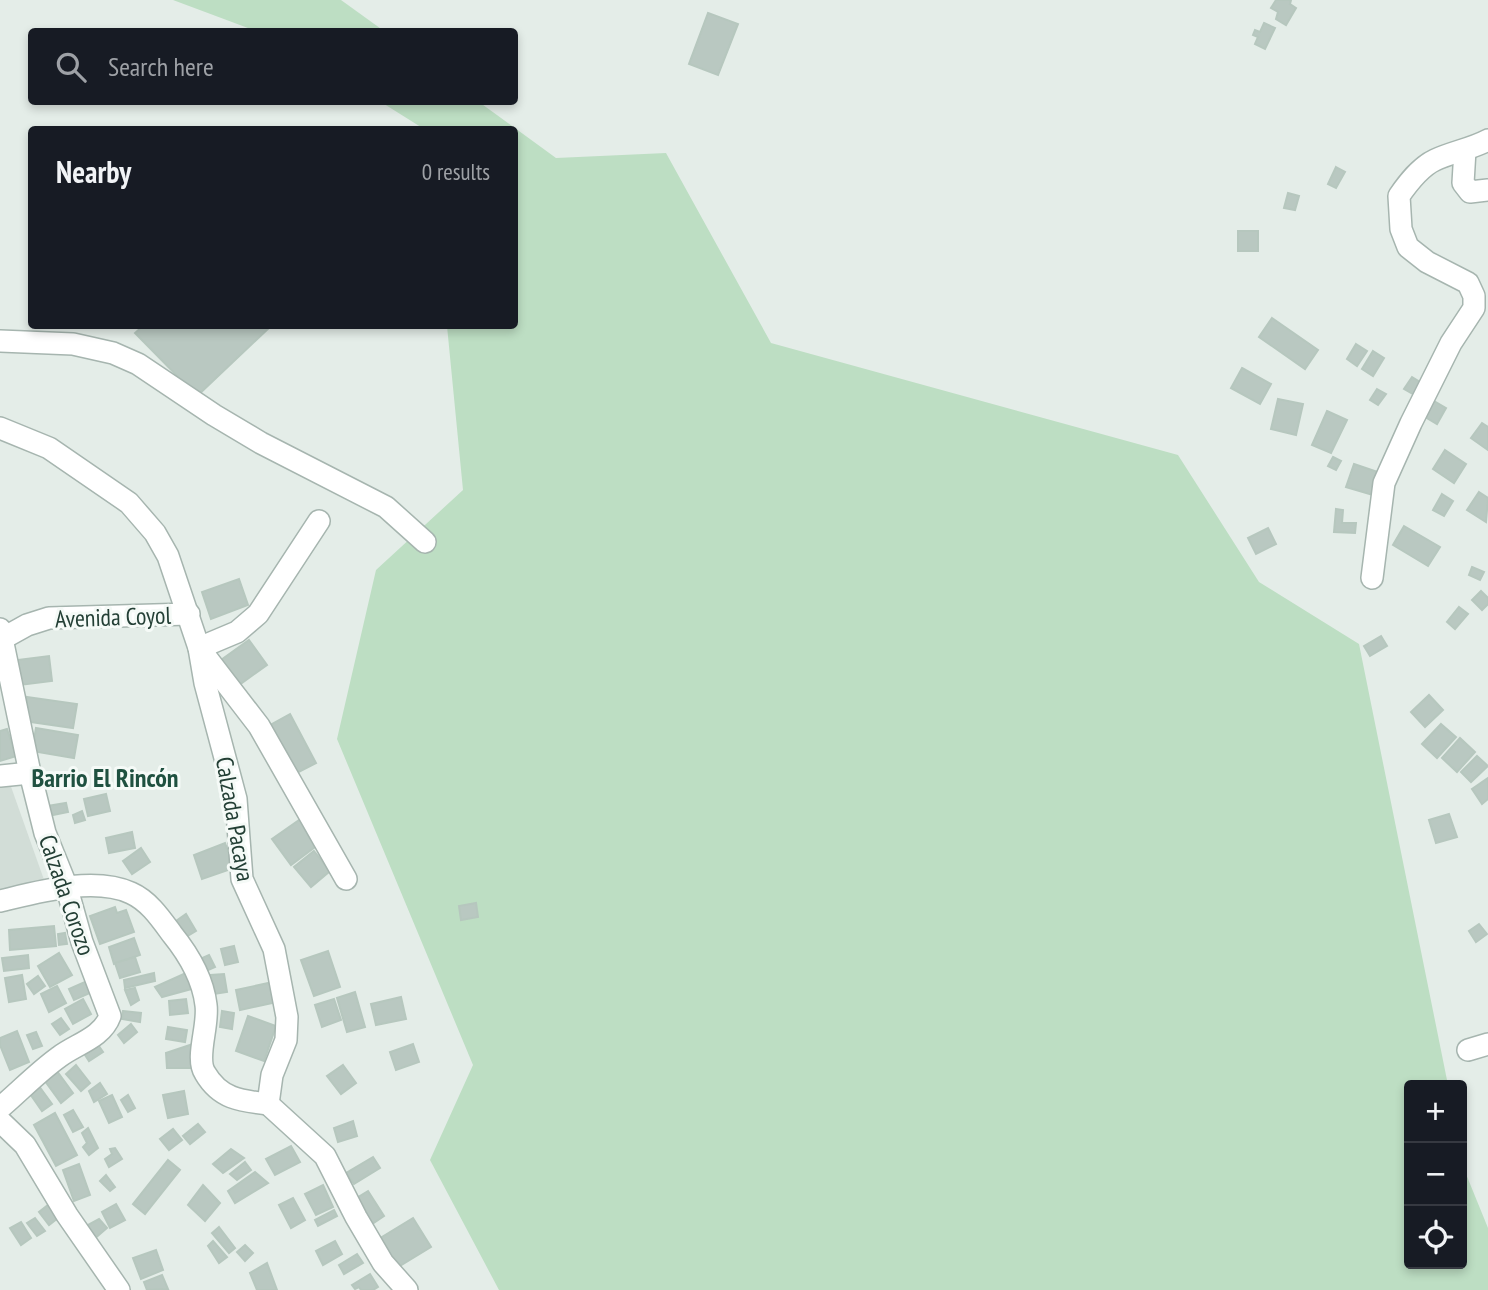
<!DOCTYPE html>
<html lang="en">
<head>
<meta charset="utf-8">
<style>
	body { margin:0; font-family:"PT Sans Narrow",sans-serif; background:#20242c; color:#f1f3f6 }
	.controls { position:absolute; right:21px; bottom:21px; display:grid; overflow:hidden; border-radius:7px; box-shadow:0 4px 10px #0003 }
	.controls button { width:63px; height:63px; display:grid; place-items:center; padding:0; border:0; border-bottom:2px solid #363941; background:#171b24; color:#f1f3f6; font:35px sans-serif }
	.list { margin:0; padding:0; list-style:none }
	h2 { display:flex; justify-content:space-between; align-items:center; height:91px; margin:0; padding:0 28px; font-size:30px }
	h2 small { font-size:23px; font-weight:400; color:#9ea1a6 }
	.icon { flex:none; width:38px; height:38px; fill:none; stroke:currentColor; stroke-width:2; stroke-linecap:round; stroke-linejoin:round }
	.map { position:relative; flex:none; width:1488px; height:1290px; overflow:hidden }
	.search { position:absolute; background:#171b24; box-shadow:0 4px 10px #0003; left:28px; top:28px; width:490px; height:77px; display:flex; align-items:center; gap:18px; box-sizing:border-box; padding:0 24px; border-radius:7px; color:#9ea1a6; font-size:26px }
	.panel { position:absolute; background:#171b24; box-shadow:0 4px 10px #0003; left:28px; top:126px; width:490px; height:203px; border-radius:7px }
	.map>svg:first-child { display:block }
	.built { fill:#d2ddd7 }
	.green { fill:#bddec3 }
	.building { fill:#b9c8c1; stroke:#b6c7be; stroke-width:2 }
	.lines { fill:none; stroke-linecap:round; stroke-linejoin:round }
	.minor-casing { stroke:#a6b5af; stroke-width:24 }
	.minor { stroke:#fff; stroke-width:21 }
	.labels { text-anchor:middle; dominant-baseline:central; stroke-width:6; stroke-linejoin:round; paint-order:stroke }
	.street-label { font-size:24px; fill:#233f35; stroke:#f5faf7 }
	.neighbourhood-label { font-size:26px; font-weight:bold; fill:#1f5140; stroke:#f5faf7 }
</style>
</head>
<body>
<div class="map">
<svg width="1488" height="1290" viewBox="0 0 1488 1290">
	<rect width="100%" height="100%" fill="#e4ede8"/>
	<path class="built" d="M9 781 48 891 0 903V783Z"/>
	<g class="green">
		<path d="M173 0H341L384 31H256Z"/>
		<path d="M381 102H479L556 158 666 153 771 343 1178 455 1259 582 1359 644 1448 1085H1409V1264H1462V1153L1466 1174 1488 1228V1290H499L430 1160 473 1065 337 739 376 570 463 490 447 326H514V130L424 129Z"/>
	</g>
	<g class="building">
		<path d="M1276 0H1291L1290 4 1296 8 1286 25 1276 19 1278 12 1271 8Z"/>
		<path d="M708 13 738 24 718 75 689 64Z"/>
		<path d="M1264 23 1275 28 1265 49 1255 44 1258 37 1253 35 1255 30 1260 32Z"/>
		<path d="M1336 167 1345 172 1336 188 1328 184Z"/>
		<path d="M1288 193 1299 196 1295 210 1284 208Z"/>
		<rect x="1238" y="231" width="20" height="20"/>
		<path d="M1272 318 1318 350 1305 369 1259 337Z"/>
		<path d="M143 326H271L197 396 135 333Z"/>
		<path d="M1356 344 1367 351 1357 366 1347 359Z"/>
		<path d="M1373 351 1384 358 1373 376 1362 369Z"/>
		<path d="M1242 368 1271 384 1260 404 1231 388Z"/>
		<path d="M1412 377 1425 385 1418 397 1404 389Z"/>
		<path d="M1377 389 1386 394 1378 405 1370 400Z"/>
		<path d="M1278 399 1303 404 1296 435 1271 429Z"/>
		<path d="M1434 401 1446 408 1437 424 1425 417Z"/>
		<path d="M1327 411 1347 420 1331 453 1312 445Z"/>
		<path d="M1482 423 1488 427V450L1471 438Z"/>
		<path d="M1445 450 1466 464 1454 483 1433 469Z"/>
		<path d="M1333 457 1341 461 1336 470 1328 466Z"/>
		<path d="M1354 464 1381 473 1373 495 1346 487Z"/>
		<path d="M1479 492 1488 498 1486 522 1467 510Z"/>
		<path d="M1442 494 1453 501 1444 516 1433 510Z"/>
		<path d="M1336 509 1343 510 1342 523H1356L1355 533 1334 532Z"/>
		<path d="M1404 526 1440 547 1428 566 1393 545Z"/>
		<path d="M1268 528 1276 544 1256 554 1248 538Z"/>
		<path d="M1472 567 1484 572 1480 580 1469 575Z"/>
		<path d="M239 579 248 605 211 619 202 592Z"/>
		<path d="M1481 591 1488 598V604L1482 610 1472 600Z"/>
		<path d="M1459 607 1468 614 1455 629 1447 622Z"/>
		<path d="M1381 636 1387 646 1370 656 1364 646Z"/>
		<path d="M249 640 267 665 239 685 221 660Z"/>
		<path d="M49 656 52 681 20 685 17 660Z"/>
		<path d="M1429 695 1443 710 1425 727 1411 712Z"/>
		<path d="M27 697 77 704 73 728 23 721Z"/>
		<path d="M290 714 316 763 291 776 265 728Z"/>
		<path d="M1441 724 1456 737 1437 758 1422 744Z"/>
		<path d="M36 728 78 735 74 758 32 751Z"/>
		<path d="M7 729 16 756 0 761V731Z"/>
		<path d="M1460 738 1475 752 1457 772 1442 758Z"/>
		<path d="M1477 756 1488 766 1471 782 1461 772Z"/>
		<path d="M1488 778V799L1482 804 1472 789Z"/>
		<path d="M106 794 110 811 88 816 84 799Z"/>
		<path d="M66 803 68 812 43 817 41 807Z"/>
		<path d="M82 811 85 820 75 823 73 815Z"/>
		<path d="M1449 814 1457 837 1436 843 1429 820Z"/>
		<path d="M305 816 323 841 291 865 272 839Z"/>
		<path d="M132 832 135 848 109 853 106 838Z"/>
		<path d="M225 843 234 868 202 879 194 855Z"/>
		<path d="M141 848 150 862 132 874 123 861Z"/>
		<path d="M314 851 330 871 311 887 294 867Z"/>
		<path d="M476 903 478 917 461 920 459 906Z"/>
		<path d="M115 907 117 913 126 910 134 932 100 944 90 916Z"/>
		<path d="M186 914 196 931 186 937 176 921Z"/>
		<path d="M1479 924 1487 934 1476 942 1469 931Z"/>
		<path d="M54 926 56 946 10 950 9 930Z"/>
		<path d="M65 933 67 944 59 945 58 934Z"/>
		<path d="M134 938 140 955 114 964 109 947Z"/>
		<path d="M234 946 238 962 225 965 221 949Z"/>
		<path d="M328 951 340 987 314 996 301 960Z"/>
		<path d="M59 953 72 975 50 987 38 966Z"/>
		<path d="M28 955 29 968 4 971 2 958Z"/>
		<path d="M209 955 215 967 206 971 200 959Z"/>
		<path d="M135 957 140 972 120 978 115 963Z"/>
		<path d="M188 972 195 988 162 997 155 987Z"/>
		<path d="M154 973 155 981 125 988 124 980Z"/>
		<path d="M224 974 227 992 213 994 211 975Z"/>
		<path d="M22 975 26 999 9 1002 5 978Z"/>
		<path d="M38 976 45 986 34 994 27 984Z"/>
		<path d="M87 981 92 992 74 1000 69 989Z"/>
		<path d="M273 982 277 1002 240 1010 236 990Z"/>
		<path d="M57 986 66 1003 49 1012 41 994Z"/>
		<path d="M135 988 139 1000 131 1005 125 990Z"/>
		<path d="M355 992 365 1027 347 1032 337 998Z"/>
		<path d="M401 997 406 1019 376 1025 371 1004Z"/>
		<path d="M83 999 91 1014 73 1024 65 1009Z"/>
		<path d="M186 999 188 1013 170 1015 169 1001Z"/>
		<path d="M334 999 341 1020 322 1027 315 1005Z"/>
		<path d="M123 1011 141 1013 140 1022 122 1019Z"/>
		<path d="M222 1011 234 1013 232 1029 220 1027Z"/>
		<path d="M248 1016 276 1026 264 1061 236 1051Z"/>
		<path d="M61 1018 69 1029 60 1035 52 1024Z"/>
		<path d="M131 1024 137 1032 124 1043 118 1035Z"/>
		<path d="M168 1027 187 1030 185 1042 166 1039Z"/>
		<path d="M17 1031 29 1062 10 1070 0 1045V1038Z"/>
		<path d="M36 1032 42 1046 33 1049 27 1035Z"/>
		<path d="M94 1039 103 1052 89 1061 80 1047Z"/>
		<path d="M193 1044 192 1068H167L166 1053Z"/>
		<path d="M413 1044 419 1062 396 1070 390 1052Z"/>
		<path d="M76 1065 90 1083 81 1091 66 1074Z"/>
		<path d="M343 1065 356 1083 341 1094 327 1076Z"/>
		<path d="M54 1067 73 1093 61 1103 42 1077Z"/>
		<path d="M36 1082 52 1104 42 1111 26 1088Z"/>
		<path d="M100 1083 107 1094 94 1102 89 1091Z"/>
		<path d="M184 1091 188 1114 168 1118 163 1095Z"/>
		<path d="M112 1095 122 1117 109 1123 99 1101Z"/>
		<path d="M128 1095 135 1108 128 1112 121 1100Z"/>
		<path d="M73 1110 83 1127 73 1132 64 1115Z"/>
		<path d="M55 1113 77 1155 56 1166 34 1125Z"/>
		<path d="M353 1121 357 1136 338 1142 334 1128Z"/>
		<path d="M198 1124 205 1132 190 1144 183 1136Z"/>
		<path d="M88 1128 98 1148 89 1155 83 1147 87 1143 82 1133Z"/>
		<path d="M173 1129 182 1140 169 1150 160 1139Z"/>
		<path d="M291 1146 300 1162 275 1175 266 1159Z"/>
		<path d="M115 1148 122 1159 109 1167 105 1159 112 1154 110 1149Z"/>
		<path d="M231 1149 244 1158 223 1173 213 1164Z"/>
		<path d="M373 1157 380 1168 354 1184 346 1173Z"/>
		<path d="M168 1160 180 1170 145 1214 133 1204Z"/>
		<path d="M245 1162 251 1170 237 1180 230 1174Z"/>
		<path d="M79 1164 90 1195 74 1201 63 1170Z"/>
		<path d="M255 1172 268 1183 235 1203 228 1191Z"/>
		<path d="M106 1175 115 1187 110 1191 100 1181Z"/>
		<path d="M203 1185 220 1203 205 1221 188 1205Z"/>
		<path d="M323 1185 333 1207 316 1215 305 1194Z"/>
		<path d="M368 1191 384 1216 372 1224 355 1199Z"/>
		<path d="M293 1198 305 1220 291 1228 279 1205Z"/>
		<path d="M116 1204 125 1220 110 1228 102 1212Z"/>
		<path d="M48 1205 58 1218 49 1225 39 1212Z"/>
		<path d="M334 1210 337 1216 318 1226 315 1220Z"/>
		<path d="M35 1218 45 1231 37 1236 27 1223Z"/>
		<path d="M413 1218 431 1247 395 1269 377 1240Z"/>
		<path d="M99 1219 107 1228 93 1240 84 1227Z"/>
		<path d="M21 1222 31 1238 21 1245 10 1228Z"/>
		<path d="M219 1227 235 1248 229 1253 212 1233Z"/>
		<path d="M213 1241 227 1257 219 1263 208 1246Z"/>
		<path d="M335 1241 342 1254 323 1265 316 1251Z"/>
		<path d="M245 1245 253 1253 245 1261 237 1252Z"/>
		<path d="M156 1250 163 1270 141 1279 133 1258Z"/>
		<path d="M357 1254 363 1263 344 1274 339 1265Z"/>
		<path d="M267 1263 277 1290H257L250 1273Z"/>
		<path d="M370 1274 378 1287 373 1290H361L359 1287 355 1289 352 1285Z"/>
		<path d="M162 1275 168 1289 147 1290 144 1282Z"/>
	</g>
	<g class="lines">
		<defs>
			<g id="minor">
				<path d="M1465 150 1463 183 1470 192 1488 190"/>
				<path d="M0 341 73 344 113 353 138 364 214 415 261 443 386 507 425 542"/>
				<path d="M0 428 49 448 129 503 155 533 168 556 199 648 205 683 236 799 242 879 274 949 287 1017 286 1040 272 1075 268 1104"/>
				<path d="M319 521 258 614 237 632 199 648 259 726 346 879"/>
				<path d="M1372 578 1384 483 1411 423 1451 343 1474 308V296L1468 283 1427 262 1408 247 1401 229 1399 196C1408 183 1420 167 1435 160 1452 152 1471 149 1488 140"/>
				<path d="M0 629 30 773 45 833 66 885 82 942 110 1016C102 1038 76 1044 59 1057 38 1072 20 1091 0 1108"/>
				<path d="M0 640 27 625 49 618 189 614"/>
				<path d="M0 776 30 773"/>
				<path d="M0 901C38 892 94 876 131 893 149 901 161 919 172 934 189 955 203 979 206 1005 209 1026 195 1058 205 1073 220 1099 241 1101 268 1104"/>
				<path d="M1468 1050 1488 1044"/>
				<path d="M268 1104 325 1156 356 1217 383 1263 407 1290"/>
				<path d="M0 1121 25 1145 67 1215 119 1290"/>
			</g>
		</defs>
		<use href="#minor" class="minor-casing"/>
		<use href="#minor" class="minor"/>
	</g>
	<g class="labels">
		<g class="street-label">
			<text transform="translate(113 617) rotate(-2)">Avenida Coyol</text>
			<text transform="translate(235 819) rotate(80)">Calzada Pacaya</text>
			<text transform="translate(67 895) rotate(71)">Calzada Corozo</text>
		</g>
		<g class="neighbourhood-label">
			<text x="105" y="777">Barrio El Rincón</text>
		</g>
	</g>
</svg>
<div class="controls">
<button>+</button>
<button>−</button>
<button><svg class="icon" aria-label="locate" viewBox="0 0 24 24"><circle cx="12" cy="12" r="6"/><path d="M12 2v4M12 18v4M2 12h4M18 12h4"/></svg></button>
</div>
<div class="search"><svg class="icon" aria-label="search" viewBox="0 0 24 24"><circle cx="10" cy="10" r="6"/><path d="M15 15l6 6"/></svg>Search here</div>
<section class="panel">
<h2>Nearby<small>0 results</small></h2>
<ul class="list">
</ul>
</section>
</div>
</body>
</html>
